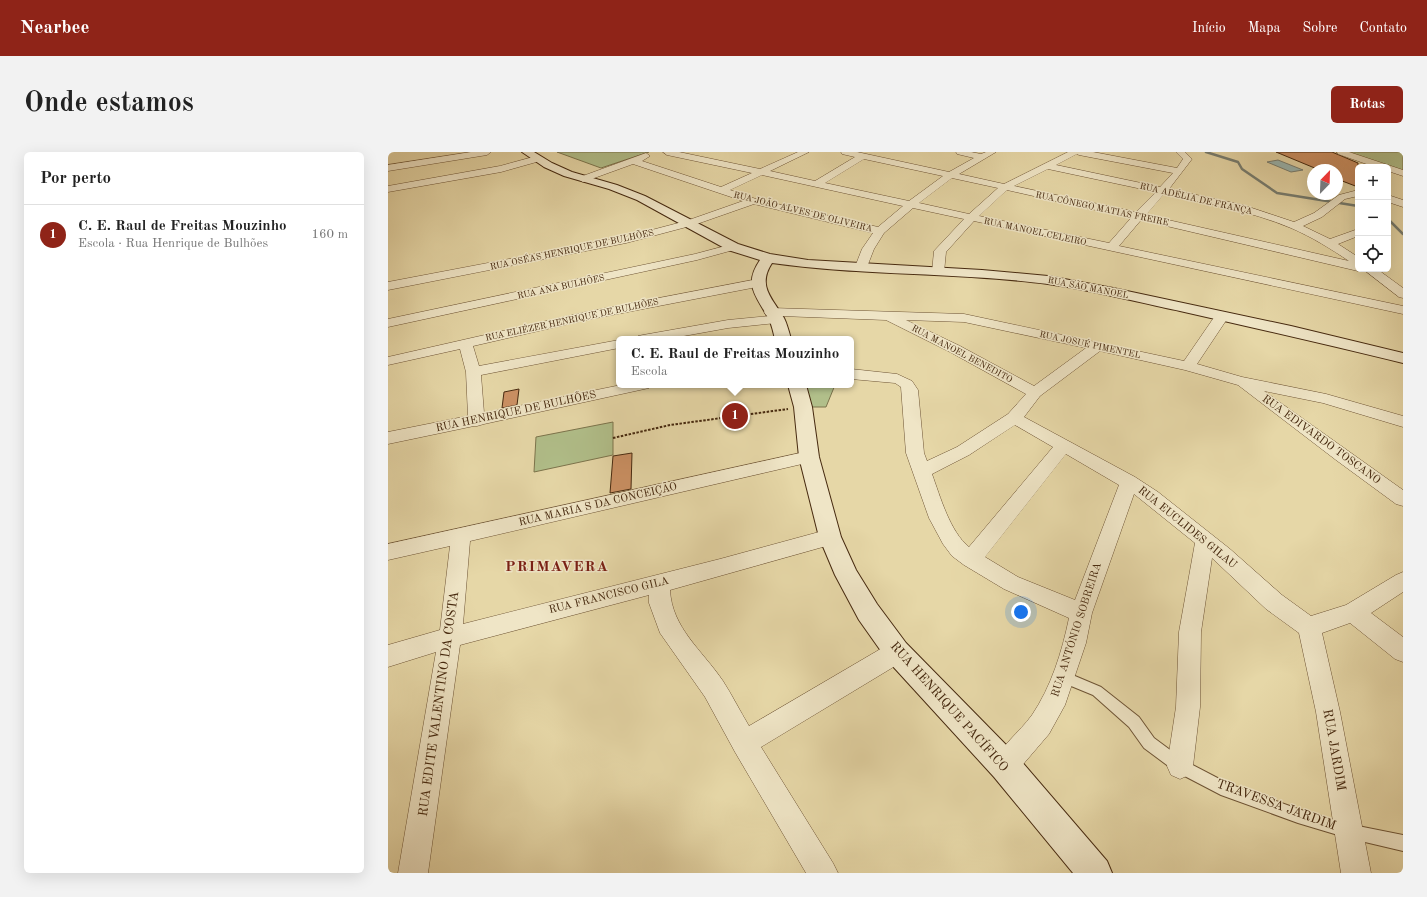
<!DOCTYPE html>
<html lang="pt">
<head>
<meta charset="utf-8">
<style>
	body { margin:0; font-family:"Old Standard TT",serif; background:#f2f2f2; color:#222 }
	.controls { position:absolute; right:12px; top:12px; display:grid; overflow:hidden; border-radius:6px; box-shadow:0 4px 16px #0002 }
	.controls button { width:36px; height:36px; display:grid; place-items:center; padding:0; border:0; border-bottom:1px solid #e0e0e0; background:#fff; color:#222; font:20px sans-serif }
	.compass { position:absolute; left:919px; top:12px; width:36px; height:36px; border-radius:50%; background:#fff; box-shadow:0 4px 16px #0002; rotate:23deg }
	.you { position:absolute; left:633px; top:460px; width:14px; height:14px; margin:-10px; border:3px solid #fff; border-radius:50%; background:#1a73e8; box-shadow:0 0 0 6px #1a73e833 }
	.badge { display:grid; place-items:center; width:26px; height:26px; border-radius:50%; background:#8f2418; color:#fff; font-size:13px; font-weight:700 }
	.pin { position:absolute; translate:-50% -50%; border:2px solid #fff; box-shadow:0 1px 4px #0006 }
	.popup { position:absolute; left:228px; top:184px; width:238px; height:52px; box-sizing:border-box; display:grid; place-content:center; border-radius:6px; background:#fff; filter:drop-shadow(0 1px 3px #0005); font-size:13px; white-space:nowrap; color:#767676 }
	.popup b { font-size:15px; color:#222 }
	.popup::after { content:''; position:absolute; left:50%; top:100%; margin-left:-8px; border:8px solid transparent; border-top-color:#fff }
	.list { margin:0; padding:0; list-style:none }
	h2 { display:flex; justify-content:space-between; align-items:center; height:52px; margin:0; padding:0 16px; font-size:17px }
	h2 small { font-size:13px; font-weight:400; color:#767676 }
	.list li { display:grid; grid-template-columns:26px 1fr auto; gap:12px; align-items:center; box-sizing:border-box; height:60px; padding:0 16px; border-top:1px solid #e0e0e0 }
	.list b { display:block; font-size:15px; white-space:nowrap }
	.list p { margin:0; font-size:13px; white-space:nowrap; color:#767676 }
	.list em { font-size:13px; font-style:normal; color:#767676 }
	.icon { flex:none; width:22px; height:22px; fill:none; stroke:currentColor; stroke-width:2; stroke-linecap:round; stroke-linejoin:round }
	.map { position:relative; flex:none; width:1015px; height:721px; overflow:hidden; border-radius:6px }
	header { display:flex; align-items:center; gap:24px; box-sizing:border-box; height:56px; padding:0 20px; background:#8f2418; color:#fff }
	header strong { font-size:19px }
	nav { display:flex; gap:22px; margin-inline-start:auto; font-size:14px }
	.intro { display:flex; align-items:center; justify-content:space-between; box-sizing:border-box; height:96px; padding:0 24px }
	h1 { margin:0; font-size:28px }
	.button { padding:10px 18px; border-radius:6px; background:#8f2418; color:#fff; font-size:14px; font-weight:700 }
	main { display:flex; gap:24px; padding:0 24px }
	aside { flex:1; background:#fff; border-radius:6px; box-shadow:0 4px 16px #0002 }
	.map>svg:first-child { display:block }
	.green { fill:#b1bf8a; stroke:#7c744c }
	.water { fill:#9ab7b2; stroke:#787e71 }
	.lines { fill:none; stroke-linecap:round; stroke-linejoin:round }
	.stream { stroke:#787e71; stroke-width:2.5 }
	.building { fill:#cc9164; stroke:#46290f }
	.service-casing { stroke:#6e5435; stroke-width:2 }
	.minor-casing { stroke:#6e5435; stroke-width:1 }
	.secondary-casing { stroke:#46290f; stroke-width:2 }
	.path { stroke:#46290f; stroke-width:2; stroke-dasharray:2.5 1.5; stroke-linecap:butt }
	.service { fill:#efe5c6; fill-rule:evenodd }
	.minor { fill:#efe5c6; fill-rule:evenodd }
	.secondary { fill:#efe5c6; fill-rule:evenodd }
	.labels { text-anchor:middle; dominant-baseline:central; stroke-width:3; stroke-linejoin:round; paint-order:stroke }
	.far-street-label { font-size:9px; fill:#46290f; stroke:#efe5c6 }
	.street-label { font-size:11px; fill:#46290f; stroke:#efe5c6 }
	.near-street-label { font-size:13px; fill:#46290f; stroke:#efe5c6 }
	.district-label { font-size:15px; font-weight:bold; letter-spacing:1px; fill:#7a1f14; stroke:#efe5c6 }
</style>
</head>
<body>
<header>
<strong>Nearbee</strong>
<nav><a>Início</a><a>Mapa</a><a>Sobre</a><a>Contato</a></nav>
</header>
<div class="intro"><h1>Onde estamos</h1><a class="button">Rotas</a></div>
<main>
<aside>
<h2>Por perto<small></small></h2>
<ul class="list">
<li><span class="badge">1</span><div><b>C. E. Raul de Freitas Mouzinho</b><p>Escola · Rua Henrique de Bulhões</p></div><em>160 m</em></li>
</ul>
</aside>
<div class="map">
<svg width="1015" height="721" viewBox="0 0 1015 721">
	<rect width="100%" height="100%" fill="#e6d7a7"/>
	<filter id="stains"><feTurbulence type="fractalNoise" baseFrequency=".005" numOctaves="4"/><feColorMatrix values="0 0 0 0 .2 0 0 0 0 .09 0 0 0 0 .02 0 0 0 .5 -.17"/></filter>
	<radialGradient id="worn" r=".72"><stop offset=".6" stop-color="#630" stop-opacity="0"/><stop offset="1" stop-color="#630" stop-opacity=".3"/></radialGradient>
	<g class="green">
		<path d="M169 0H261L213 16Z"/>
		<path d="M959 0H1015V19Z"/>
		<path d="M416 233H447L438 255H423Z"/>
		<path d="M225 270V303L146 320 148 285Z"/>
	</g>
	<path class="water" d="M890 8 915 18 903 20 879 10Z"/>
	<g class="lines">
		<g class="stream">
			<path d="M818 0 850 10 854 17 889 41 970 54"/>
			<path d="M1000 67 1015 82"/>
		</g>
	</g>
	<g class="building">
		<path d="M888 0H944L970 11V35L949 27V18H925L929 17Z"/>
		<path d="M131 237 129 253 114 256 116 240Z"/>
		<path d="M244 301 243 337 222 341 225 304Z"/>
	</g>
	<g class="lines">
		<defs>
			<path id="service" d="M675 519 713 535 751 565 766 586 797 609 841 632 910 657 960 672 1015 683V699L960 686 910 671 833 643 787 619 756 596 741 575 705 543 671 529 669 525 671 521Z"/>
			<g id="minor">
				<path d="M83 0H103L99 3 0 19V13Z"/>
				<path d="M275 0H291L372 17 410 0H421L382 19 427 29 467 5 454 2 453 0H469L561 20 586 6 569 2 568 0H583L593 2 598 0H608L571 22 616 32 680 0H705L789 16 795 7 788 0H797L804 7 781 37 855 53 906 70 926 61 951 43 970 38V44L957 47 934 65 915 74 942 87 970 77V84L950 92 970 105V117H975L970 119 753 68 731 94 1015 154V162L586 69 558 100 556 120 554 123H546L544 120 546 99 576 67 525 56 496 81 486 97 479 115 477 118H469L467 115 474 97 485 81 366 52 306 73 238 91 0 138V130L237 85 298 69 355 49 245 12 198 29 195 30 190 27 192 25 258 1 262 4 254 9 333 35 364 21 279 3ZM689 2 691 3 785 21 772 35 668 13ZM476 7 555 24 521 49 437 31ZM660 17 768 40 748 60 626 34ZM374 23 515 54 490 75 368 47 342 38ZM564 26 610 36 581 62 531 51ZM619 38 743 66 721 91 591 64ZM776 42C819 51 862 59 903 76 924 85 943 97 961 109L758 63Z"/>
				<path d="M949 0H961L1015 18V24L1000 19V15H987L950 2Z"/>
				<path d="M149 4 152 5 153 7 152 9 113 20 0 40V34L112 14Z"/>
				<path d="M1000 43 1015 48V55L1000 50Z"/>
				<path d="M345 92 349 93 351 95 349 97 309 108 0 175V167L307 102Z"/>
				<path d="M975 117H989L1015 136V146L1011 145Z"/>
				<path d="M370 127 374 128 376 131 374 134 198 168 85 194 91 214 231 188V196L93 223 96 261 233 233H264L261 236 96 272 89 274H86L0 292V280L80 264 78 220 72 197 0 213V205L198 160Z"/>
				<path d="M383 156 576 162 796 209 829 161H839L841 164 809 212 854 225 938 242 1015 264V275L935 251 876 239 1015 338V354L1008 352 948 308 850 233 797 218 712 199 652 244 636 265 747 325 770 340 842 397 894 443 923 464 958 453 1008 423 1015 420V440L983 461 1015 485V510L1007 507 962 471 934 481 952 560 983 721H953L928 560 911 481 878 457 824 406 813 480 812 555 805 614 801 623 792 627 783 623 779 614 788 555 791 480 807 391 746 342 704 461 698 491 677 553 661 582 626 623 617 627 608 623 604 614C612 594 631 581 644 563 663 535 674 500 681 466L616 437 576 413 564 404 555 392 541 366 518 301 513 235 507 231 463 227V217L509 222 524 229 530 238 536 301 539 309 569 295 620 262 638 242 562 200 498 168 393 164 395 167 393 170 388 171 340 176 279 187H248L250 184 255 183 340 168 382 164 378 163 376 160 378 157ZM518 168 576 170 698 196 646 234 572 194ZM627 273 665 295 581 395C562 380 552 344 544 322L581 303ZM678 302 731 333 687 448 630 425 597 405Z"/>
				<path d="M421 299 427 301 430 305 427 309 82 389 75 472 332 407 442 377 449 379 452 385 449 391 282 438C284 476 314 498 335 529 344 543 352 559 361 574L501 492 509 489 517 492 521 500 517 508 373 595 445 711 450 721H418L347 600 317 545 272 481 261 451V443L72 493 40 721H10L48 500 0 515V493L52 478 62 394 0 408V392Z"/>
			</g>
			<g id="secondary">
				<path d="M134 0H146L164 11 184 20 229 33 257 44 350 92 382 102 420 108 594 118 660 124 725 136 903 174 1015 201V211C941 193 867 176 792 159 748 150 704 138 660 132 568 120 475 124 384 111 369 134 384 146 396 166 399 172 401 180 403 187H387C385 180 384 172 380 166 368 143 355 133 372 108L340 98 249 48 221 37 176 24 156 15Z"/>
				<path d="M400 233H418L424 255 431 305 453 385 468 418 489 452 518 491 628 603 719 709 724 721H685L606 625 500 509 471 468 447 423 431 385 411 305 406 255Z"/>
			</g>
		</defs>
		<use href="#service" class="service-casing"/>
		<use href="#minor" class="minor-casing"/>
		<use href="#secondary" class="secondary-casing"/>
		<path class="path" d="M225 286 282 273 400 257"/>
		<use href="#service" class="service"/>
		<use href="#minor" class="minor"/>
		<use href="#secondary" class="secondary"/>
	</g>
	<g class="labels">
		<g class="far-street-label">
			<text transform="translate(808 47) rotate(13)">RUA ADÉLIA DE FRANÇA</text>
			<text transform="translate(714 57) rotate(12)">RUA CÔNEGO MATIAS FREIRE</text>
			<text transform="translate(415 60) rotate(14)">RUA JOÃO ALVES DE OLIVEIRA</text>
			<text transform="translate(647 80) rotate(12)">RUA MANOEL CELEIRO</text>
			<text transform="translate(184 98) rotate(-12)">RUA OSÉAS HENRIQUE DE BULHÕES</text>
			<text transform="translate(173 135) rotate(-12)">RUA ANA BULHÕES</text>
			<text transform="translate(700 136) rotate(11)">RUA SÃO MANOEL</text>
			<text transform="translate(184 168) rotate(-12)">RUA ELIÉZER HENRIQUE DE BULHÕES</text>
			<text transform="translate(702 193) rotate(12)">RUA JOSUÉ PIMENTEL</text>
			<text transform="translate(574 202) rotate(28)">RUA MANOEL BENEDITO</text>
		</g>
		<g class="street-label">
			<text transform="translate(128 260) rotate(-12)">RUA HENRIQUE DE BULHÕES</text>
			<text transform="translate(933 288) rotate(36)">RUA EDIVARDO TOSCANO</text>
			<text transform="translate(210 353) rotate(-13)">RUA MARIA S DA CONCEIÇÃO</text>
			<text transform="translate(799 376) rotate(39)">RUA EUCLIDES GILAU</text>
			<text transform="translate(221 444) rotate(-14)">RUA FRANCISCO GILA</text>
			<text transform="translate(689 478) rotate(-72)">RUA ANTÓNIO SOBREIRA</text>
		</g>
		<g class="near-street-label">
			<text transform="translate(51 552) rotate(-82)">RUA EDITE VALENTINO DA COSTA</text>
			<text transform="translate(561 555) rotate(48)">RUA HENRIQUE PACÍFICO</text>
			<text transform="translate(946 598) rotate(80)">RUA JARDIM</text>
			<text transform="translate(888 653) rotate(20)">TRAVESSA JARDIM</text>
		</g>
		<g class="district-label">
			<text x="169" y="415">PRIMAVERA</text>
		</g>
	</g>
	<rect width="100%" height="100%" filter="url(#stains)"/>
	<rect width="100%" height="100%" fill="url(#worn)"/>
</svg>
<div class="controls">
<button>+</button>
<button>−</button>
<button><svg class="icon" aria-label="locate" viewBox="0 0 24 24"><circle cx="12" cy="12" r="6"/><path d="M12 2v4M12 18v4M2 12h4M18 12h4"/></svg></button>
</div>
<svg class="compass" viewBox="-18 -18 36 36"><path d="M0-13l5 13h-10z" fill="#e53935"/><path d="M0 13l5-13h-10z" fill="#767676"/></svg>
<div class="you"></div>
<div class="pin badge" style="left:347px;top:264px">1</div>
<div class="popup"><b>C. E. Raul de Freitas Mouzinho</b>Escola</div>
</div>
</main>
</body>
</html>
